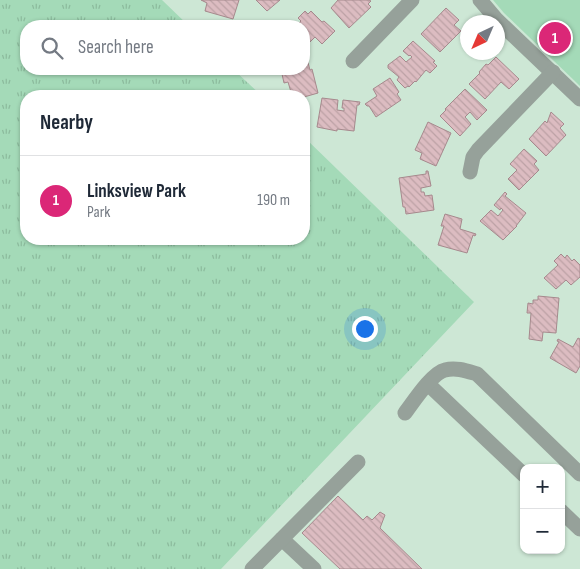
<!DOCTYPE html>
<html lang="en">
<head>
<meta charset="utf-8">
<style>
	body { margin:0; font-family:"Sofia Sans Condensed",sans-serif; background:#f2f2f3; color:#1f2937 }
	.controls { position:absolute; right:15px; bottom:15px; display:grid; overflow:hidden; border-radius:10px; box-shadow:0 1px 4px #0004 }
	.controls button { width:45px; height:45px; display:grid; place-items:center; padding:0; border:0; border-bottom:1px solid #e0e1e3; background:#fff; color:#1f2937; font:25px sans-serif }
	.compass { position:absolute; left:460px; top:15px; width:45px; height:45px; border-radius:50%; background:#fff; box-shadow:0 1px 4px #0004; rotate:224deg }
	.you { position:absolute; left:364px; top:328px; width:18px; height:18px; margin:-12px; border:4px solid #fff; border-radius:50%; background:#1a73e8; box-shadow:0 0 0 8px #1a73e833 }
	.badge { display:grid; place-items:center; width:32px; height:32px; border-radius:50%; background:#db2777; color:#fff; font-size:16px; font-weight:700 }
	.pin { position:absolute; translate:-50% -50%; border:2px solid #fff; box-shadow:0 1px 5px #0006 }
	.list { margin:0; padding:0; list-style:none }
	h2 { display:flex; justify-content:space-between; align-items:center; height:65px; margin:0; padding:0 20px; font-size:21px }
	h2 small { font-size:16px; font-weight:400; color:#747a83 }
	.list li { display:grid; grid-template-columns:32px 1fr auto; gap:15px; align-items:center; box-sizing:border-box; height:90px; padding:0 20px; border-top:1px solid #e0e1e3 }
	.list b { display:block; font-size:19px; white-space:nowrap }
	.list p { margin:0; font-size:16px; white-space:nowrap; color:#747a83 }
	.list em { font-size:16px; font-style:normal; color:#747a83 }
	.icon { flex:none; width:28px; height:28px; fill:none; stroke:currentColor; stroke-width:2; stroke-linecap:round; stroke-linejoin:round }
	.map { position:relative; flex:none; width:580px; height:569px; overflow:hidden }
	.search { position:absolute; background:#fff; box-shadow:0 1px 4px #0004; left:20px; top:20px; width:290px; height:55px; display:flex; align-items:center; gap:12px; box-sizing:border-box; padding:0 18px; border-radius:20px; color:#747a83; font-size:19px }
	.panel { position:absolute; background:#fff; box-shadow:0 1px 4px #0004; left:20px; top:90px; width:290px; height:155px; border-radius:20px }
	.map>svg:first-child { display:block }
	.grass { fill:url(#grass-tufts) }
	.green { fill:#a4dab8 }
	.building { fill:url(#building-back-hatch); stroke:#a6898d }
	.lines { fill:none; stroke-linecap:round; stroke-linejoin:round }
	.minor { stroke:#96a19a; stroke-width:15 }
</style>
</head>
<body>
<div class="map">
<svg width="580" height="569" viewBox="0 0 580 569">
	<defs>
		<pattern id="grass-tufts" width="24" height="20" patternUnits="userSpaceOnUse" patternTransform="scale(1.25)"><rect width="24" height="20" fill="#a4dab8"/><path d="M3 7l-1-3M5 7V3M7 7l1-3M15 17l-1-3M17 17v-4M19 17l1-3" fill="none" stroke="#8cbb9d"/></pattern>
		<pattern id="building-back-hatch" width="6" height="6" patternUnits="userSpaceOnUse" patternTransform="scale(1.25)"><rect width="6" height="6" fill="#dcbcc1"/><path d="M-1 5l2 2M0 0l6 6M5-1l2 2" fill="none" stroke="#bca1a5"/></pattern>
	</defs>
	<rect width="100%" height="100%" fill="#cde7d5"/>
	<path class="grass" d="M0 0H162L189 26H26V69H233L262 96H26V239H304V137L474 302 221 569H0Z"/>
	<path class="green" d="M493 0H580V86L504 13Z"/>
	<g class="building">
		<path d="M201 0H239L233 19 205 11 207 3Z"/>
		<path d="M256 0H280L267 11Z"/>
		<path d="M338 0H369L371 1 368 4 371 7 349 28 331 8Z"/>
		<path d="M446 8 459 20 454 25 461 31 440 52 421 34Z"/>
		<path d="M305 11 308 14 311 11 322 22 324 21 335 31 322 44 315 37 304 48V26H296L301 21 298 18Z"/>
		<path d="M413 41 435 61 433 62 437 66 430 73 426 70 416 82 415 81 409 87 408 86 405 88 397 80 399 77 388 68V65L400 56 406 62 412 57 410 55 409 56 403 51Z"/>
		<path d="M496 57 519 79 509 89 501 82 485 99 469 84 480 73 479 72 486 64 488 65Z"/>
		<path d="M307 59 310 70 312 69 318 93 304 97 295 96 294 91 291 92 288 82 284 83 282 74 286 73 285 69H304V60Z"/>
		<path d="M390 78 399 92 397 94 401 100 376 117 369 106H367L365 104 377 96 373 89Z"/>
		<path d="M465 89 487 110 477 120 470 112 465 117 471 124 460 136 440 116 446 110 445 109Z"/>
		<path d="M322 98 338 100 337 110 344 111V108H342L343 100 360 102 359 105H357L354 131 337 129V131L317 127Z"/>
		<path d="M551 112 564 124 560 128 566 135 546 156 529 139 545 121 547 123Z"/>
		<path d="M428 122 451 133 436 166 420 159 422 153 415 150Z"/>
		<path d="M524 149 537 161 534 164 539 170 519 190 508 179 517 170 510 164Z"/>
		<path d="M426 171H428L431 186 421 188V192H424L425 196 432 195 434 210 406 214 405 207H403L399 178 426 174Z"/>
		<path d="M505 192 507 194 505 196 526 213 516 226H517L503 240 480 221 491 210 498 216 503 210 501 208 500 210 494 205Z"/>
		<path d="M445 214 462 219 460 229 476 234 475 236 473 235 467 253 438 245 444 226H441Z"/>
		<path d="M561 254 565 258 567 255 572 261 574 259 580 265V277L571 285 566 280 556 289 544 278 558 265 554 261Z"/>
		<path d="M538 296 559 298 556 333 543 332 542 341 529 339 531 313H527L528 303 533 304V300H538Z"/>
		<path d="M578 338 580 339V366L576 373 550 358 559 342 557 341 558 339 573 347Z"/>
		<path d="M338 496 363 520 367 516 372 520 380 512 385 515 380 528 422 569H340L302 533Z"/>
	</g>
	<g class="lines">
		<g class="minor">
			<path d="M480 0 497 20 580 99"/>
			<path d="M353 61 412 0"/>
			<path d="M470 172 473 157 478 150 553 72"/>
			<path d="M428 384 524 475"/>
			<path d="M405 413C414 401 432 373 445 370 456 367 467 371 477 374L580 474"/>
			<path d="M561 511 580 529"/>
			<path d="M282 539 314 569"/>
			<path d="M252 569 358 462"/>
		</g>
	</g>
</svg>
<div class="controls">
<button>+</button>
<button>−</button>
</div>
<svg class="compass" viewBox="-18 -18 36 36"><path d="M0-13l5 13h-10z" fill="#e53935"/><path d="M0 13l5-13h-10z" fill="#747a83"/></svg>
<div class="you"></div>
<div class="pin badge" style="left:555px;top:38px">1</div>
<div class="search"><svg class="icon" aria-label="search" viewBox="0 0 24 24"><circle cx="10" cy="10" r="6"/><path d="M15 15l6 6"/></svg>Search here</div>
<section class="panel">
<h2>Nearby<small></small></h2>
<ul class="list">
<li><span class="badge">1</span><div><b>Linksview Park</b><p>Park</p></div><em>190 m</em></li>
</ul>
</section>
</div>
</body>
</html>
